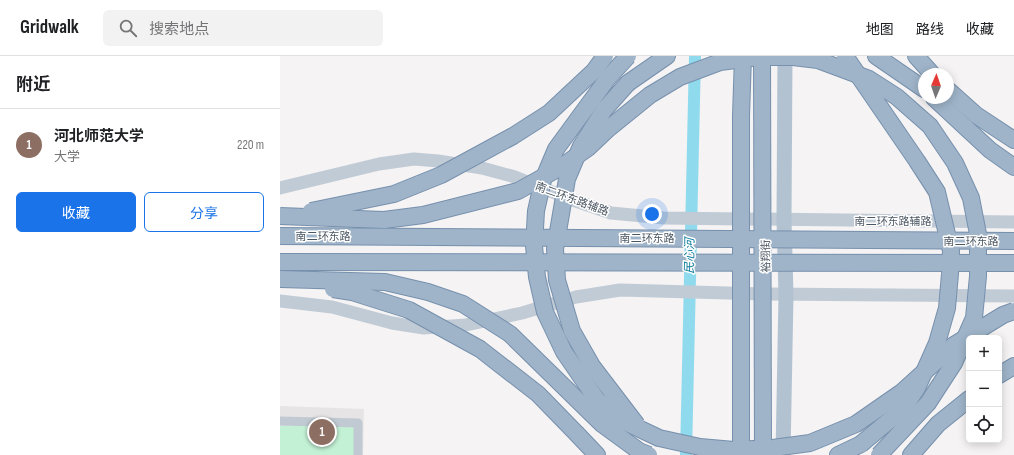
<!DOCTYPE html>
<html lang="zh">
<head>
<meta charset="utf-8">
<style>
	body { margin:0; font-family:"Sofia Sans Condensed","Noto Sans SC",sans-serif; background:#f2f2f2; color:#202124 }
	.controls { position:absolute; right:12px; bottom:12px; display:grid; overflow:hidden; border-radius:6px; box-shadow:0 2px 10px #0003 }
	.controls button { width:36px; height:36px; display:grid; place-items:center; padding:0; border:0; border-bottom:1px solid #e0e0e0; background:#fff; color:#202124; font:20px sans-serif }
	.compass { position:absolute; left:638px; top:12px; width:36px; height:36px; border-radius:50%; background:#fff; box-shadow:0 2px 10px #0003; rotate:2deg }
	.you { position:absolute; left:372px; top:158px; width:14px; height:14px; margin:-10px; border:3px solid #fff; border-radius:50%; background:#1a73e8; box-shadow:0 0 0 6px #1a73e833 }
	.badge { display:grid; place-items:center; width:26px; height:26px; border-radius:50%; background:#1a73e8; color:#fff; font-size:13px; font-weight:700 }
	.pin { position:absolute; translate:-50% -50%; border:2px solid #fff; box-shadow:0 1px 4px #0006 }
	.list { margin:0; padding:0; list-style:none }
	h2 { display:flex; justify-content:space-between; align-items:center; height:52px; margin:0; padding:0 16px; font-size:17px }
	h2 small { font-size:13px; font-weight:400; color:#757577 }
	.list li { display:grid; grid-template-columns:26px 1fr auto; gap:12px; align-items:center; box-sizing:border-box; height:72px; padding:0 16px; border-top:1px solid #e0e0e0 }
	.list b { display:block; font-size:15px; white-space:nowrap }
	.list p { margin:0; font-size:13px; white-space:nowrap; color:#757577 }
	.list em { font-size:13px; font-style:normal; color:#757577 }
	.actions { display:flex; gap:8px; padding:12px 16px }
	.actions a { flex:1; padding:9px 0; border:1px solid #1a73e8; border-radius:6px; text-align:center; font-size:14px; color:#1a73e8 }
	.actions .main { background:#1a73e8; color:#fff }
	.icon { flex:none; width:22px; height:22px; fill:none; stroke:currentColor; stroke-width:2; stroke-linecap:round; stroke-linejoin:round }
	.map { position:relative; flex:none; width:734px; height:399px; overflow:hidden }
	header { display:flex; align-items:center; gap:24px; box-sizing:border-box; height:56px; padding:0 20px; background:#fff; border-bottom:1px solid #e0e0e0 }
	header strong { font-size:19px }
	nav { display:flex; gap:22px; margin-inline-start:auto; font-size:14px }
	.search { width:280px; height:36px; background:#f2f2f2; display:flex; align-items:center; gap:10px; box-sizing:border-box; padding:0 14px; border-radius:6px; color:#757577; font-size:15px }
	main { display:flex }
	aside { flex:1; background:#fff }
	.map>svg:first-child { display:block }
	.education { fill:#e6e4e5 }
	.grass { fill:#c3f1d5 }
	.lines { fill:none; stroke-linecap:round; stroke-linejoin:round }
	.canal { stroke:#90daee; stroke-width:12 }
	.trunk-casing { stroke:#7690ad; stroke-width:18 }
	.minor { stroke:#c1cad2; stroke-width:9 }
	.secondary { stroke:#c1cbd6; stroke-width:13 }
	.primary { stroke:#b3c2d1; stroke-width:15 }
	.trunk { stroke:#9fb4c9; stroke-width:16 }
	.trunk-bridge-casing { stroke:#7690ad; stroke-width:18; stroke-linecap:butt }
	.trunk-bridge { stroke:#9fb4c9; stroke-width:16 }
	.labels { text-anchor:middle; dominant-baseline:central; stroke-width:3; stroke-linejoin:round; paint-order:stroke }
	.street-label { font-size:11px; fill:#4a5661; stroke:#fff }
	.water-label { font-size:12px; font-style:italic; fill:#0c7c9b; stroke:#fff }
</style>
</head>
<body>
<header>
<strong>Gridwalk</strong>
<div class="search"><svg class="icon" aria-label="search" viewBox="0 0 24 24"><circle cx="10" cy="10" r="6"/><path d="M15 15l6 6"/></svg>搜索地点</div>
<nav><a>地图</a><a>路线</a><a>收藏</a></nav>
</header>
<main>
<aside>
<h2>附近<small></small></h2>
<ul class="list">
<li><span class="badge" style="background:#8d6e63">1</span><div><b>河北师范大学</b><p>大学</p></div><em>220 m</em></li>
</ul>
<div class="actions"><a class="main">收藏</a><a>分享</a></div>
</aside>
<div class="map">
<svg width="734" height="399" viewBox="0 0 734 399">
	<rect width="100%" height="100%" fill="#f5f3f3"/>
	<path class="education" d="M0 350 84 353 83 399H0Z"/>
	<rect class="grass" x="0" y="370" width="76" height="29"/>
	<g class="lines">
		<path class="canal" d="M406 399 415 0"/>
		<defs>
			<g id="trunk">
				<path d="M596 0 644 33"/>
				<path d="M636 0 652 18"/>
				<path d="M348 27 387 0"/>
				<path d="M668 34 696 59 734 84"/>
				<path d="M654 42 710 94 734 111"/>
				<path d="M719 319 734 310"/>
				<path d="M297 378 317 399"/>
				<path d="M558 399 581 388"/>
				<path d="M631 399 658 368 689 343"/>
			</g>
		</defs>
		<use href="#trunk" class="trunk-casing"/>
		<path class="minor" d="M0 365 78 367V399"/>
		<g class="secondary">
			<path d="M0 132 99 108 134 103 158 105 202 112 235 121 290 143 331 157 384 162 734 166"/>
			<path d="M0 245 52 251 112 267 144 272 186 269 242 257 296 241 340 234 487 238 734 240"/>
		</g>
		<path class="primary" d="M503 399 506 239 504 164 505 0"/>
		<use href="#trunk" class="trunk"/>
		<defs>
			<g id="trunk-bridge">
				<path d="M348 0 328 22 276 93 263 124 256 155 254 190 257 221 265 256 284 296 317 344 341 364 379 382 420 391 454 394 493 392 530 387 576 368 622 336 674 289 723 259 734 255"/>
				<path d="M482 0 483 399"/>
				<path d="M565 0 637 105 657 136 671 195 670 218 667 252 657 287 637 332 623 353 581 388"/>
				<path d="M348 27 324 54 301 90 287 123 275 193 277 224 292 275 312 310 357 369"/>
				<path d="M31 155 114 138 161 119 233 80 269 57 314 15 325 0"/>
				<path d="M0 160 104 164 143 159 238 135 281 111 308 92 328 73 370 39 400 21 440 6 478 1H513L538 4 589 23 617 41 650 70 675 107 691 142 698 178V220L694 262 674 307 648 347 599 399"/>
				<path d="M0 180 734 185"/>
				<path d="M0 206 734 207"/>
				<path d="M0 223 105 226 148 236 183 248 230 278 322 368 359 395 369 399"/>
				<path d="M53 233 72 236 129 254 200 293 258 338 297 378"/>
				<path d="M461 399V60L463 0"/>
			</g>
		</defs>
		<use href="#trunk-bridge" class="trunk-bridge-casing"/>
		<use href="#trunk-bridge" class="trunk-bridge"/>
	</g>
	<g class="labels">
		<g class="street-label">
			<text transform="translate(292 143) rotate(20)">南二环东路辅路</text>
			<text x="613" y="165">南二环东路辅路</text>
			<text x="43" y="180">南二环东路</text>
			<text x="367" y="182">南二环东路</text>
			<text x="691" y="185">南二环东路</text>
			<text transform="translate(486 200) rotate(-91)">裕翔街</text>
		</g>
		<g class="water-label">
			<text transform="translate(410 200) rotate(-89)">民心河</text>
		</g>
	</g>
</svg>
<div class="controls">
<button>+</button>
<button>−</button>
<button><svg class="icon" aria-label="locate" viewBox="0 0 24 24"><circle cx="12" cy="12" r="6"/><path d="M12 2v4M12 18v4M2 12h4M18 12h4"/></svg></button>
</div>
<svg class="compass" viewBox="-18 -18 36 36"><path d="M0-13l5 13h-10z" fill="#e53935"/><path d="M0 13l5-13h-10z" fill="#757577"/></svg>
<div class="you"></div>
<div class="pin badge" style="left:42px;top:376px;background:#8d6e63">1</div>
</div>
</main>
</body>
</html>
